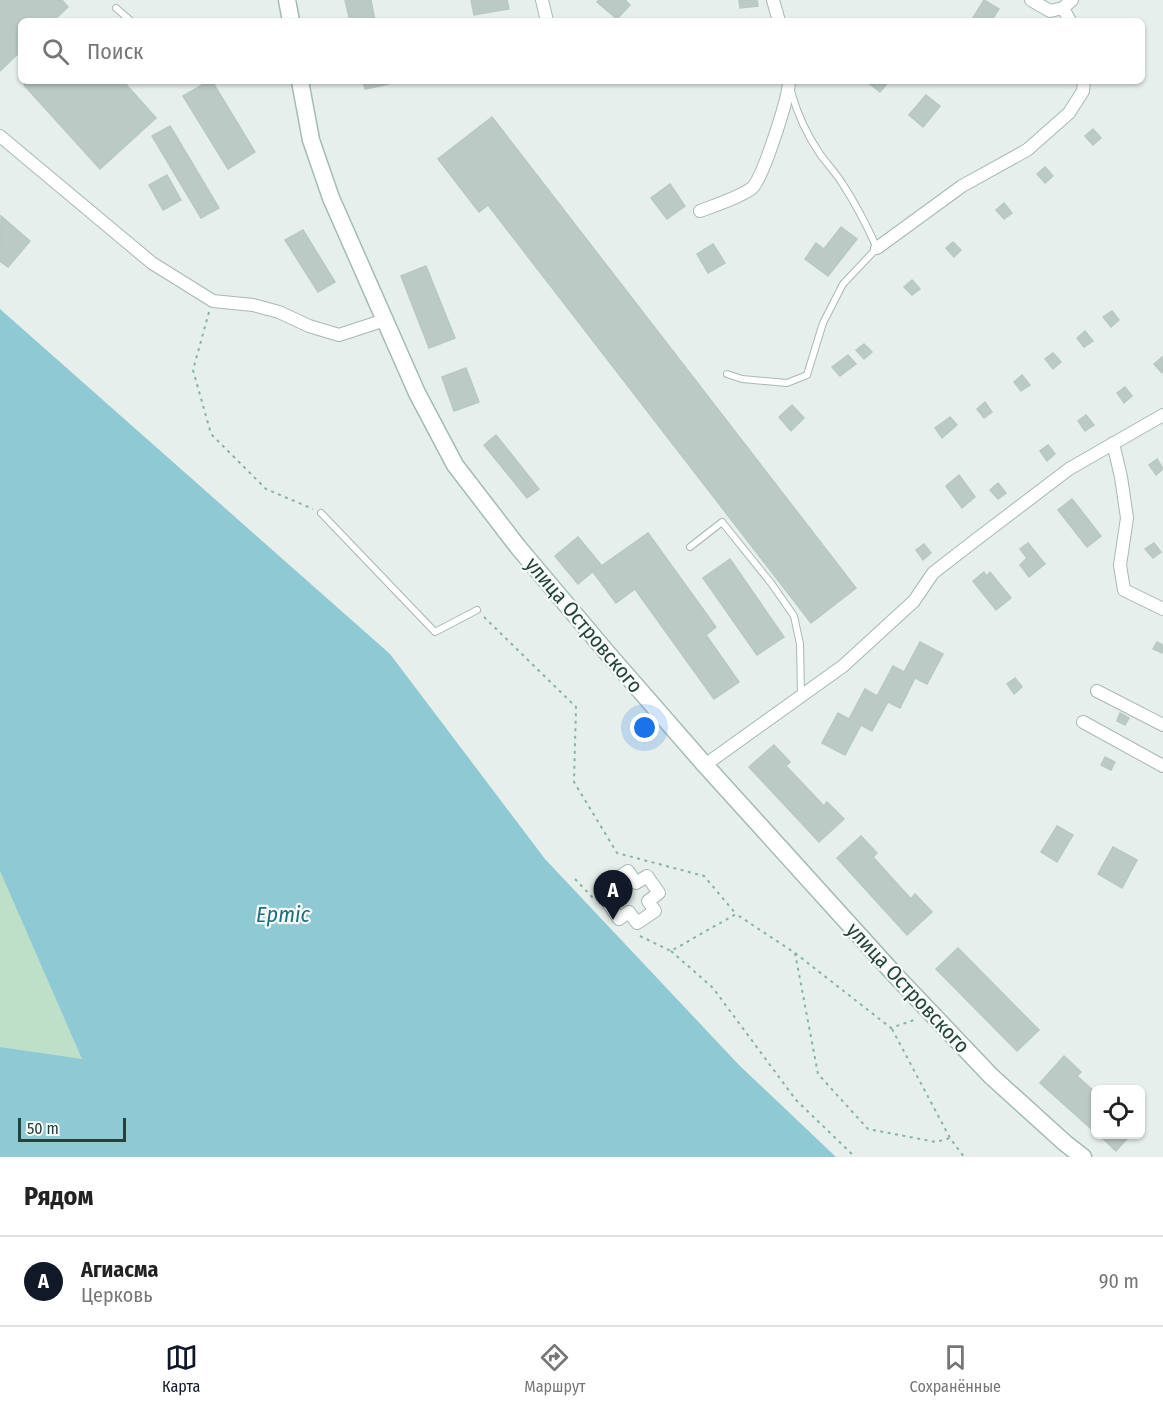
<!DOCTYPE html>
<html lang="ru">
<head>
<meta charset="utf-8">
<style>
	body { margin:0; font-family:"Fira Sans Condensed",sans-serif; background:#f6f6f6; color:#222 }
	.controls { position:absolute; right:18px; bottom:18px; display:grid; overflow:hidden; border-radius:9px; box-shadow:0 2px 4px #0004 }
	.controls button { width:54px; height:54px; display:grid; place-items:center; padding:0; border:0; border-bottom:2px solid #e0e0e0; background:#fff; color:#222; font:30px sans-serif }
	.scale { position:absolute; left:18px; bottom:15px; width:108px; box-sizing:border-box; padding-left:6px; border:3px solid #24423a; border-top:0; font-size:16px; line-height:21px; white-space:nowrap; color:#24423a; -webkit-text-stroke:4px #f7fbf9; paint-order:stroke }
	.you { position:absolute; left:645px; top:728px; width:21px; height:21px; margin:-15px; border:4px solid #fff; border-radius:50%; background:#1a73e8; box-shadow:0 0 0 9px #1a73e833 }
	.badge { display:grid; place-items:center; width:39px; height:39px; border-radius:50%; background:#111827; color:#fff; font-size:20px; font-weight:700 }
	.pin { position:absolute; translate:-50% -50px; filter:drop-shadow(0 2px 3px #0008) }
	.pin::after { content:''; position:absolute; top:32px; width:21px; height:18px; background:inherit; clip-path:polygon(0 0,100% 0,50% 100%) }
	.list { margin:0; padding:0; list-style:none }
	h2 { display:flex; justify-content:space-between; align-items:center; height:78px; margin:0; padding:0 24px; font-size:26px }
	h2 small { font-size:20px; font-weight:400; color:#767676 }
	.list li { display:grid; grid-template-columns:39px 1fr auto; gap:18px; align-items:center; box-sizing:border-box; height:90px; padding:0 24px; border-top:2px solid #e0e0e0 }
	.list b { display:block; font-size:22px; white-space:nowrap }
	.list p { margin:0; font-size:20px; white-space:nowrap; color:#767676 }
	.list em { font-size:20px; font-style:normal; color:#767676 }
	.icon { flex:none; width:33px; height:33px; fill:none; stroke:currentColor; stroke-width:2; stroke-linecap:round; stroke-linejoin:round }
	.map { position:relative; flex:none; width:1163px; height:1157px; overflow:hidden }
	.search { position:absolute; background:#fff; box-shadow:0 2px 4px #0004; left:18px; right:18px; top:18px; height:66px; display:flex; align-items:center; gap:15px; box-sizing:border-box; padding:0 21px; border-radius:9px; color:#767676; font-size:22px }
	.sheet { height:168px; background:#fff }
	nav { display:flex; justify-content:space-around; align-items:center; box-sizing:border-box; height:84px; border-top:2px solid #e0e0e0; background:#fff; font-size:16px; color:#767676 }
	nav a { display:grid; justify-items:center; gap:3px }
	nav .on { color:#111827 }
	.map>svg:first-child { display:block }
	.green { fill:#bfe0c8 }
	.water { fill:#8ec9d4 }
	.building { fill:#bbcac4; stroke:#b8c9c2; stroke-width:1.5 }
	.lines { fill:none; stroke-linecap:round; stroke-linejoin:round }
	.lane-casing { stroke:#a8b8b2; stroke-width:8 }
	.street-casing { stroke:#a8b8b2; stroke-width:14 }
	.secondary-casing { stroke:#a4bbb3; stroke-width:19 }
	.path { stroke:#86b3a5; stroke-width:2; stroke-dasharray:3 4.5; stroke-linecap:butt }
	.lane { stroke:#fff; stroke-width:6 }
	.street { stroke:#fff; stroke-width:12 }
	.secondary { stroke:#fff; stroke-width:16 }
	.labels { text-anchor:middle; dominant-baseline:central; stroke-width:4.5; stroke-linejoin:round; paint-order:stroke }
	.street-label { font-size:21px; fill:#24423a; stroke:#f7fbf9 }
	.water-label { font-size:22px; font-style:italic; fill:#1c6f80; stroke:#f7fbf9 }
</style>
</head>
<body>
<div class="map">
<svg width="1163" height="1157" viewBox="0 0 1163 1157">
	<rect width="100%" height="100%" fill="#e6efeb"/>
	<path class="green" d="M0 871 83 1060 0 1047Z"/>
	<path class="water" d="M0 309 390 654 545 859 739 1065 836 1157H0V1047L82 1059 0 871Z"/>
	<g class="building">
		<path d="M0 0H62L68 7 53 21H21V51L0 71Z"/>
		<path d="M345 0H371L375 21H350Z"/>
		<path d="M471 0H507L509 9 474 15Z"/>
		<path d="M599 0H625L630 5 617 19 597 2Z"/>
		<path d="M739 0H757L758 6 740 8Z"/>
		<path d="M984 0 999 9 991 21H971Z"/>
		<path d="M28 81H123L156 118 100 169 24 85Z"/>
		<path d="M209 81H212L255 152 228 169 183 96Z"/>
		<path d="M363 81H388L389 84 365 89Z"/>
		<path d="M866 81H889L880 92Z"/>
		<path d="M926 95 940 106 923 127 909 115Z"/>
		<path d="M492 117 856 588 811 623 488 205 479 212 438 159Z"/>
		<path d="M170 126 219 208 201 218 152 136Z"/>
		<path d="M1093 129 1101 138 1093 145 1085 136Z"/>
		<path d="M1045 167 1053 176 1045 183 1037 174Z"/>
		<path d="M167 175 181 200 163 210 149 185Z"/>
		<path d="M670 184 685 206 667 219 651 198Z"/>
		<path d="M1004 203 1012 213 1004 219 996 210Z"/>
		<path d="M1 216 30 241 8 267 0 261Z"/>
		<path d="M841 227 857 239 828 276 805 259 816 243 824 249Z"/>
		<path d="M303 230 335 282 318 292 285 240Z"/>
		<path d="M953 242 961 250 954 257 946 248Z"/>
		<path d="M713 244 725 263 708 273 697 254Z"/>
		<path d="M426 266 455 338 429 348 401 276Z"/>
		<path d="M912 280 920 289 912 295 904 287Z"/>
		<path d="M1112 311 1119 320 1111 327 1103 317Z"/>
		<path d="M1085 331 1093 341 1084 347 1077 338Z"/>
		<path d="M864 344 872 352 864 359 856 350Z"/>
		<path d="M1053 353 1061 362 1053 369 1045 359Z"/>
		<path d="M848 355 856 364 840 376 832 367Z"/>
		<path d="M1162 357 1163 372 1162 373 1154 364Z"/>
		<path d="M466 368 479 402 454 411 442 377Z"/>
		<path d="M1022 375 1030 385 1021 391 1014 382Z"/>
		<path d="M1125 387 1132 396 1124 403 1117 393Z"/>
		<path d="M985 402 992 412 984 418 977 409Z"/>
		<path d="M792 405 804 418 791 431 779 417Z"/>
		<path d="M1086 415 1094 425 1085 431 1078 421Z"/>
		<path d="M950 417 957 425 942 438 935 428Z"/>
		<path d="M496 435 539 489 527 498 484 445Z"/>
		<path d="M1048 445 1055 454 1047 461 1040 451Z"/>
		<path d="M1157 459 1163 469 1156 475 1149 465Z"/>
		<path d="M959 475 975 497 962 508 946 486Z"/>
		<path d="M998 483 1006 493 998 499 990 490Z"/>
		<path d="M1072 499 1101 536 1087 547 1058 510Z"/>
		<path d="M648 533 716 627 706 635 739 682 714 699 635 589 616 603 593 572Z"/>
		<path d="M578 537 601 565 578 584 555 556Z"/>
		<path d="M1028 543 1045 564 1029 577 1020 565 1027 558 1020 549Z"/>
		<path d="M1154 543 1161 552 1153 558 1145 549Z"/>
		<path d="M924 544 931 553 923 560 916 550Z"/>
		<path d="M730 559 784 637 757 655 703 578Z"/>
		<path d="M984 572 986 576 990 572 1011 598 996 610 973 581Z"/>
		<path d="M920 642 943 654 927 684 915 678 900 708 888 702 872 731 861 725 845 755 822 743 838 713 849 719 865 689 877 696 893 666 904 672Z"/>
		<path d="M1157 642 1163 645 1162 653 1153 649Z"/>
		<path d="M1015 678 1022 687 1014 694 1007 684Z"/>
		<path d="M1120 713 1129 718 1125 725 1117 721Z"/>
		<path d="M774 745 790 762 786 766 824 806 827 802 844 819 819 842 749 767Z"/>
		<path d="M1105 757 1115 762 1111 770 1101 765Z"/>
		<path d="M1057 826 1073 835 1057 862 1041 852Z"/>
		<path d="M861 836 877 853 873 857 911 899 915 894 932 912 907 935 837 858Z"/>
		<path d="M1113 847 1137 860 1122 888 1098 874Z"/>
		<path d="M958 948 1039 1030 1017 1051 936 969Z"/>
		<path d="M1064 1056 1081 1072 1077 1076 1096 1093V1133L1040 1083Z"/>
		<path d="M1098 1134H1131L1116 1151Z"/>
	</g>
	<g class="lines">
		<defs>
			<g id="lane">
				<path d="M116 8 131 21"/>
				<path d="M727 374 742 379 787 383 807 375 823 323 843 284 877 248C867 226 856 204 842 183 836 173 827 164 820 154 807 135 797 113 791 91"/>
				<path d="M321 513 435 632 477 610"/>
				<path d="M690 547 722 522 771 583 794 616 800 644 801 694"/>
			</g>
			<g id="street">
				<path d="M542 0 547 21"/>
				<path d="M773 0 779 21"/>
				<path d="M1031 0 1050 11 1063 8 1072 0"/>
				<path d="M1063 8 1070 21"/>
				<path d="M0 136 152 263 213 301 253 305 279 312 309 326 339 335 385 320"/>
				<path d="M700 211C713 206 741 197 752 188 763 178 789 97 789 81"/>
				<path d="M877 248 962 186 1027 150 1069 113 1083 91 1084 81"/>
				<path d="M1113 443 1121 477 1127 518 1120 565 1124 590 1163 609"/>
				<path d="M1097 691 1163 725"/>
				<path d="M1083 722 1163 766"/>
				<path d="M705 765 843 666 914 601 933 573 973 542 1069 469 1163 415"/>
				<path d="M628 871 636 883 647 876 659 893 648 901 655 911 637 923 629 912 619 919 607 901 617 894 610 883Z"/>
			</g>
			<g id="secondary">
				<path d="M287 0 291 21"/>
				<path d="M300 81 311 140 331 198 417 393 455 465 518 547 609 655 705 765 896 976 991 1076 1065 1143 1083 1157"/>
			</g>
		</defs>
		<use href="#lane" class="lane-casing"/>
		<use href="#street" class="street-casing"/>
		<use href="#secondary" class="secondary-casing"/>
		<g class="path">
			<path d="M209 312 193 370 211 434 266 489 313 509"/>
			<path d="M484 617 576 707 574 782 617 853 704 876 736 914"/>
			<path d="M575 879 594 899"/>
			<path d="M640 936 671 951 736 914 795 953 891 1028 917 1019"/>
			<path d="M671 951 713 988 796 1100 855 1157"/>
			<path d="M795 953 818 1074 868 1129 936 1142 950 1138"/>
			<path d="M892 1029 950 1138 964 1157"/>
		</g>
		<use href="#lane" class="lane"/>
		<use href="#street" class="street"/>
		<use href="#secondary" class="secondary"/>
	</g>
	<g class="labels">
		<g class="street-label">
			<text transform="translate(584 625) rotate(50)">улица Островского</text>
			<text transform="translate(908 988) rotate(47)">улица Островского</text>
		</g>
		<g class="water-label">
			<text x="283" y="914">Ертіс</text>
		</g>
	</g>
</svg>
<div class="controls">
<button><svg class="icon" aria-label="locate" viewBox="0 0 24 24"><circle cx="12" cy="12" r="6"/><path d="M12 2v4M12 18v4M2 12h4M18 12h4"/></svg></button>
</div>
<div class="scale">50 m</div>
<div class="you"></div>
<div class="pin badge" style="left:613px;top:920px">A</div>
<div class="search"><svg class="icon" aria-label="search" viewBox="0 0 24 24"><circle cx="10" cy="10" r="6"/><path d="M15 15l6 6"/></svg>Поиск</div>
</div>
<section class="sheet">
<h2>Рядом<small></small></h2>
<ul class="list">
<li><span class="badge">A</span><div><b>Агиасма</b><p>Церковь</p></div><em>90 m</em></li>
</ul>
</section>
<nav>
<a class="on"><svg class="icon" aria-label="map" viewBox="0 0 24 24"><path d="M3 6l6-2 6 2 6-2v14l-6 2-6-2-6 2zM9 4v14M15 6v14"/></svg>Карта</a>
<a><svg class="icon" aria-label="directions" viewBox="0 0 24 24"><path d="M12 3l9 9-9 9-9-9zM9 14v-3h6M13 9l2 2-2 2"/></svg>Маршрут</a>
<a><svg class="icon" aria-label="saved" viewBox="0 0 24 24"><path d="M7 4h10v16l-5-4-5 4z"/></svg>Сохранённые</a>
</nav>
</body>
</html>
